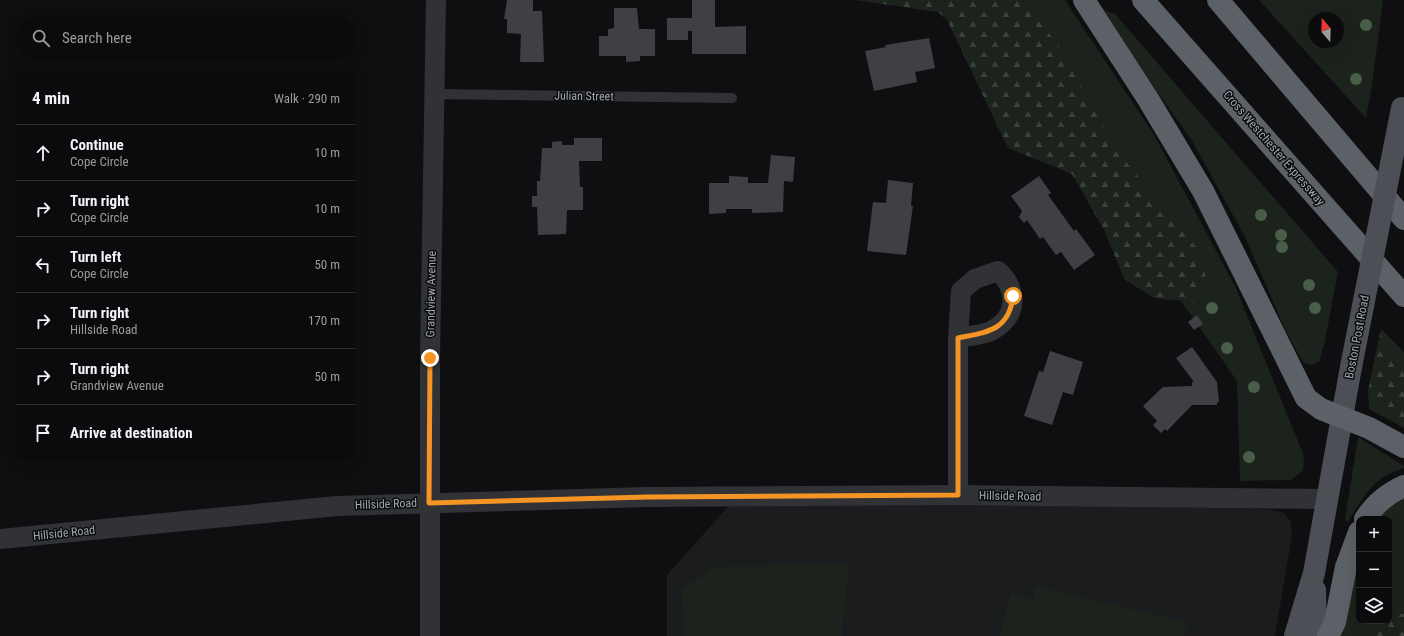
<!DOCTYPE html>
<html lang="en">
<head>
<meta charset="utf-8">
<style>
	body { margin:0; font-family:"Roboto Condensed",sans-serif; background:#19191b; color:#f1f3f6 }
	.controls { position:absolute; right:12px; bottom:12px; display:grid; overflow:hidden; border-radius:8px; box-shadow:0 4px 16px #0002 }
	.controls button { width:36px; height:36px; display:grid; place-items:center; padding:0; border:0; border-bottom:1px solid #2b2b2e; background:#0b0b0d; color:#f1f3f6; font:20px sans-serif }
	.compass { position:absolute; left:1308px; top:12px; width:36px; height:36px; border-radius:50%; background:#0b0b0d; box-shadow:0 4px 16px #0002; rotate:341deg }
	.stop { position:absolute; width:12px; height:12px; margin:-9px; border:3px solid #f49424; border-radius:50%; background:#fff }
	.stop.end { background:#f49424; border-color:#fff; box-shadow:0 1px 4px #0008 }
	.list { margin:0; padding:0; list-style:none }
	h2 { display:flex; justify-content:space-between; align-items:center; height:52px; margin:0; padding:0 16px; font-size:17px }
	h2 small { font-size:13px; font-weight:400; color:#9a9b9d }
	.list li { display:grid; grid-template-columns:26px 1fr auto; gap:12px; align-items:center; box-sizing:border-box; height:56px; padding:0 16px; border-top:1px solid #2b2b2e }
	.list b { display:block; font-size:15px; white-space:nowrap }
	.list p { margin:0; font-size:13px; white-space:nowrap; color:#9a9b9d }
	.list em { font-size:13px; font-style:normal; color:#9a9b9d }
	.icon { flex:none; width:22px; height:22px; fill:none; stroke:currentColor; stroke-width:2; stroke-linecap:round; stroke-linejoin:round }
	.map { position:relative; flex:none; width:1404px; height:636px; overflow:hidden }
	.search { position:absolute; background:#0b0b0d; box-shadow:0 4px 16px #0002; left:16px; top:16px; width:340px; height:44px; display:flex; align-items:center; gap:10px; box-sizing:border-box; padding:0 14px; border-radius:22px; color:#9a9b9d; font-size:15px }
	.panel { position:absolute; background:#0b0b0d; box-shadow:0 4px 16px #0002; left:16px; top:72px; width:340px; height:388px; border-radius:8px }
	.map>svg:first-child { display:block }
	.built { fill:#1b1c1e }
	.green { fill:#1c231c; fill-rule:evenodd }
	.forest { fill:url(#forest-firs) }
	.building { fill:#3e4044 }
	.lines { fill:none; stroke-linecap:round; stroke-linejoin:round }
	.service { stroke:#303236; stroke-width:10 }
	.minor { stroke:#303236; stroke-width:20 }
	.primary { stroke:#4c4f55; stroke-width:22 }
	.motorway { stroke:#5c6067; stroke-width:22 }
	.primary-bridge { stroke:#4c4f55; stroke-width:22 }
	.tree { fill:#495e49 }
	.route { stroke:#f49424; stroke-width:5 }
	.labels { text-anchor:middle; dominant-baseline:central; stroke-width:3; stroke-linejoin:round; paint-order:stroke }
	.street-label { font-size:12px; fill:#a0a8b2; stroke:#0a0b0c }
</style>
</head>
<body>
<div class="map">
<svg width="1404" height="636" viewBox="0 0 1404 636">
	<defs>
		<pattern id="forest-firs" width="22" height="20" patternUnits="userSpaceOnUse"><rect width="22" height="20" fill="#1c231c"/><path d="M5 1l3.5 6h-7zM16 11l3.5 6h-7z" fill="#3a403b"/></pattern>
	</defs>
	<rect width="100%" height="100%" fill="#0f0f11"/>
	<path class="built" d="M733 501 1259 508 1283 512 1291 522 1292 535 1275 636H667V575Z"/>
	<g class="green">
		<path d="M971 0H1065L1154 135 1235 286 1304 456 1303 470 1291 480 1240 481 1237 381Z"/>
		<path d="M1259 0H1383L1372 85 1366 118ZM1314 18H1338V42H1314Z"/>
		<path d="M1104 10 1115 14 1338 272 1325 341 1319 362 1310 365 1302 361 1285 329 1245 237 1191 139 1149 80Z"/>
		<path d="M1381 329 1404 352V428L1369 409 1368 391Z"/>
		<path d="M1358 437 1404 466V468C1373 477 1364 496 1348 522L1345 520Z"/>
		<path d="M1404 498V636H1337L1359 553V621H1389V519H1375L1377 515Z"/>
		<path d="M849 563 841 636H684L682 590 713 567Z"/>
		<path d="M1036 586 1186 622 1184 636H1000L1011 594 1033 599Z"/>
	</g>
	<g class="forest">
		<path d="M855 0H1020L1058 44 1117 151 1201 253 1206 279 1198 303 1154 298 1125 280 1104 230 1072 174 1008 148 947 20 938 12Z"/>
		<path d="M1380 334 1404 373V420L1376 400 1368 391Z"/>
		<path d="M1401 614H1404V636H1366Z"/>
	</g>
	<g class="building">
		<path d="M507 0H533V11H542L544 62H520L521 34 507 33V19H504Z"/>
		<path d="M692 0H715V27L746 26V54H692V31H688V40H667V18H692Z"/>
		<path d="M614 8H637L639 29H655V56H640V61L626 62V56H599V36H608V29L614 28Z"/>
		<path d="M929 38 935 68 915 72 917 82 874 91 865 51 886 47 885 45Z"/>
		<path d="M574 138H602V161H579L580 187H583V210H567L566 234 538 235 537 207H532V196H537V181H540L542 148H552V142L562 141V145H574Z"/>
		<path d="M771 155 795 157 793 182 784 181 783 212 752 213V209H726V213L709 214V183H729V176L748 177V183H768Z"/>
		<path d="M1039 176 1051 193 1048 195 1074 231 1076 229 1095 255 1074 270 1061 252 1056 255 1043 237 1040 239 1027 220 1024 223 1019 217 1022 211 1011 196Z"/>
		<path d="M888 180 913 183 911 206H913L906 255 867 251 873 202 886 203Z"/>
		<path d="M1197 315 1203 324 1194 330 1188 322Z"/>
		<path d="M1192 347 1217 382 1219 402H1217V405H1192L1167 431 1165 429 1161 433 1153 425 1157 421 1143 406 1163 387 1192 386V382H1194L1176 358Z"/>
		<path d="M1050 351 1083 362 1073 395 1063 392 1052 425 1024 416 1039 371 1043 372Z"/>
	</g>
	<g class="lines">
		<path class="service" d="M435 94 732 98"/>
		<g class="minor">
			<path d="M998 271C1020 291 1017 319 989 332 980 335 968 336 958 338L961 291 975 279Z"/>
			<path d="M958 338V495"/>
			<path d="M0 539 337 506 648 497 958 495 1326 499"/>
			<path d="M430 636V358L436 0"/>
		</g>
		<g class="primary">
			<path d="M1315 590 1316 636"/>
			<path d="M1295 636 1314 573 1351 367"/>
		</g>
		<g class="motorway">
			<path d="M1084 0 1148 99 1203 191 1306 398 1321 409 1369 428 1404 447"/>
			<path d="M1143 0 1404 296"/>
			<path d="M1218 0 1404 219"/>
			<path d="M1365 519C1376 503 1387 494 1404 486"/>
			<path d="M1328 636 1335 622 1346 567 1359 532"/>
		</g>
		<path class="primary-bridge" d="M1351 367 1402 108"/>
	</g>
	<g class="tree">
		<circle cx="1366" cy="25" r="6"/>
		<circle cx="1356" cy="79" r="6"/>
		<circle cx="1261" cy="215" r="6"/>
		<circle cx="1281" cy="235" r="6"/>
		<circle cx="1282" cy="247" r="6"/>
		<circle cx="1309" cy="285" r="6"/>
		<circle cx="1212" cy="308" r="6"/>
		<circle cx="1315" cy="308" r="6"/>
		<circle cx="1227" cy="348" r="6"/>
		<circle cx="1254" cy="387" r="6"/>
		<circle cx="1249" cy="457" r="6"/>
	</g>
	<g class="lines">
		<path class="route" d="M430 358 429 503 648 497 958 495V338C987 332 1009 331 1013 296"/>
	</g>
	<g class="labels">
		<g class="street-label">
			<text transform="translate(584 96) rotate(1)">Julian Street</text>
			<text transform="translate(1274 148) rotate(49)">Cross Westchester Expressway</text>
			<text transform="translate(431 294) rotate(-89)">Grandview Avenue</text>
			<text transform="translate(1357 337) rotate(-79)">Boston Post Road</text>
			<text transform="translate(1010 496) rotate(1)">Hillside Road</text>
			<text transform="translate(386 504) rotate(-2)">Hillside Road</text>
			<text transform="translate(64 533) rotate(-6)">Hillside Road</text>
		</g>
	</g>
</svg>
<div class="controls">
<button>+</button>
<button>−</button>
<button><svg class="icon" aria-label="layers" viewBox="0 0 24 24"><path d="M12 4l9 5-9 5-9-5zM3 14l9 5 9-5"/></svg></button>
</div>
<svg class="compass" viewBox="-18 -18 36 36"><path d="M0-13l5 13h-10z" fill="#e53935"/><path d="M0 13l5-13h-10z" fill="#9a9b9d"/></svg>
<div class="stop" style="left:1013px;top:296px"></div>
<div class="stop end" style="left:430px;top:358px"></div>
<div class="search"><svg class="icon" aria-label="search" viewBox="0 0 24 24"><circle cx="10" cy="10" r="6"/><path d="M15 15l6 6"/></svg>Search here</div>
<section class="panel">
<h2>4 min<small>Walk · 290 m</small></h2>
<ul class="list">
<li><svg class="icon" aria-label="ahead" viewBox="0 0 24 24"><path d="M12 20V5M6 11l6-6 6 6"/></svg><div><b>Continue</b><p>Cope Circle</p></div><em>10 m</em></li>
<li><svg class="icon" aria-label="right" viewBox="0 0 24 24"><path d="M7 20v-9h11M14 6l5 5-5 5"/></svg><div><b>Turn right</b><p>Cope Circle</p></div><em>10 m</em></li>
<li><svg class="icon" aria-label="left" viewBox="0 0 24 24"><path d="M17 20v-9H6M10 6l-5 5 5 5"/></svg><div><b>Turn left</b><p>Cope Circle</p></div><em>50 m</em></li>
<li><svg class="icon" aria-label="right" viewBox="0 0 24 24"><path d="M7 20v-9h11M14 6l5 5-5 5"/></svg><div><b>Turn right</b><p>Hillside Road</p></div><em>170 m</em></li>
<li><svg class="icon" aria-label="right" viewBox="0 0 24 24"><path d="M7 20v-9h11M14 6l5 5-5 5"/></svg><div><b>Turn right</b><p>Grandview Avenue</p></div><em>50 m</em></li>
<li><svg class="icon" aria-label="arrive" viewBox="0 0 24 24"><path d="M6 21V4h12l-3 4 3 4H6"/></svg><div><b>Arrive at destination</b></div></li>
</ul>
</section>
</div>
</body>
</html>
